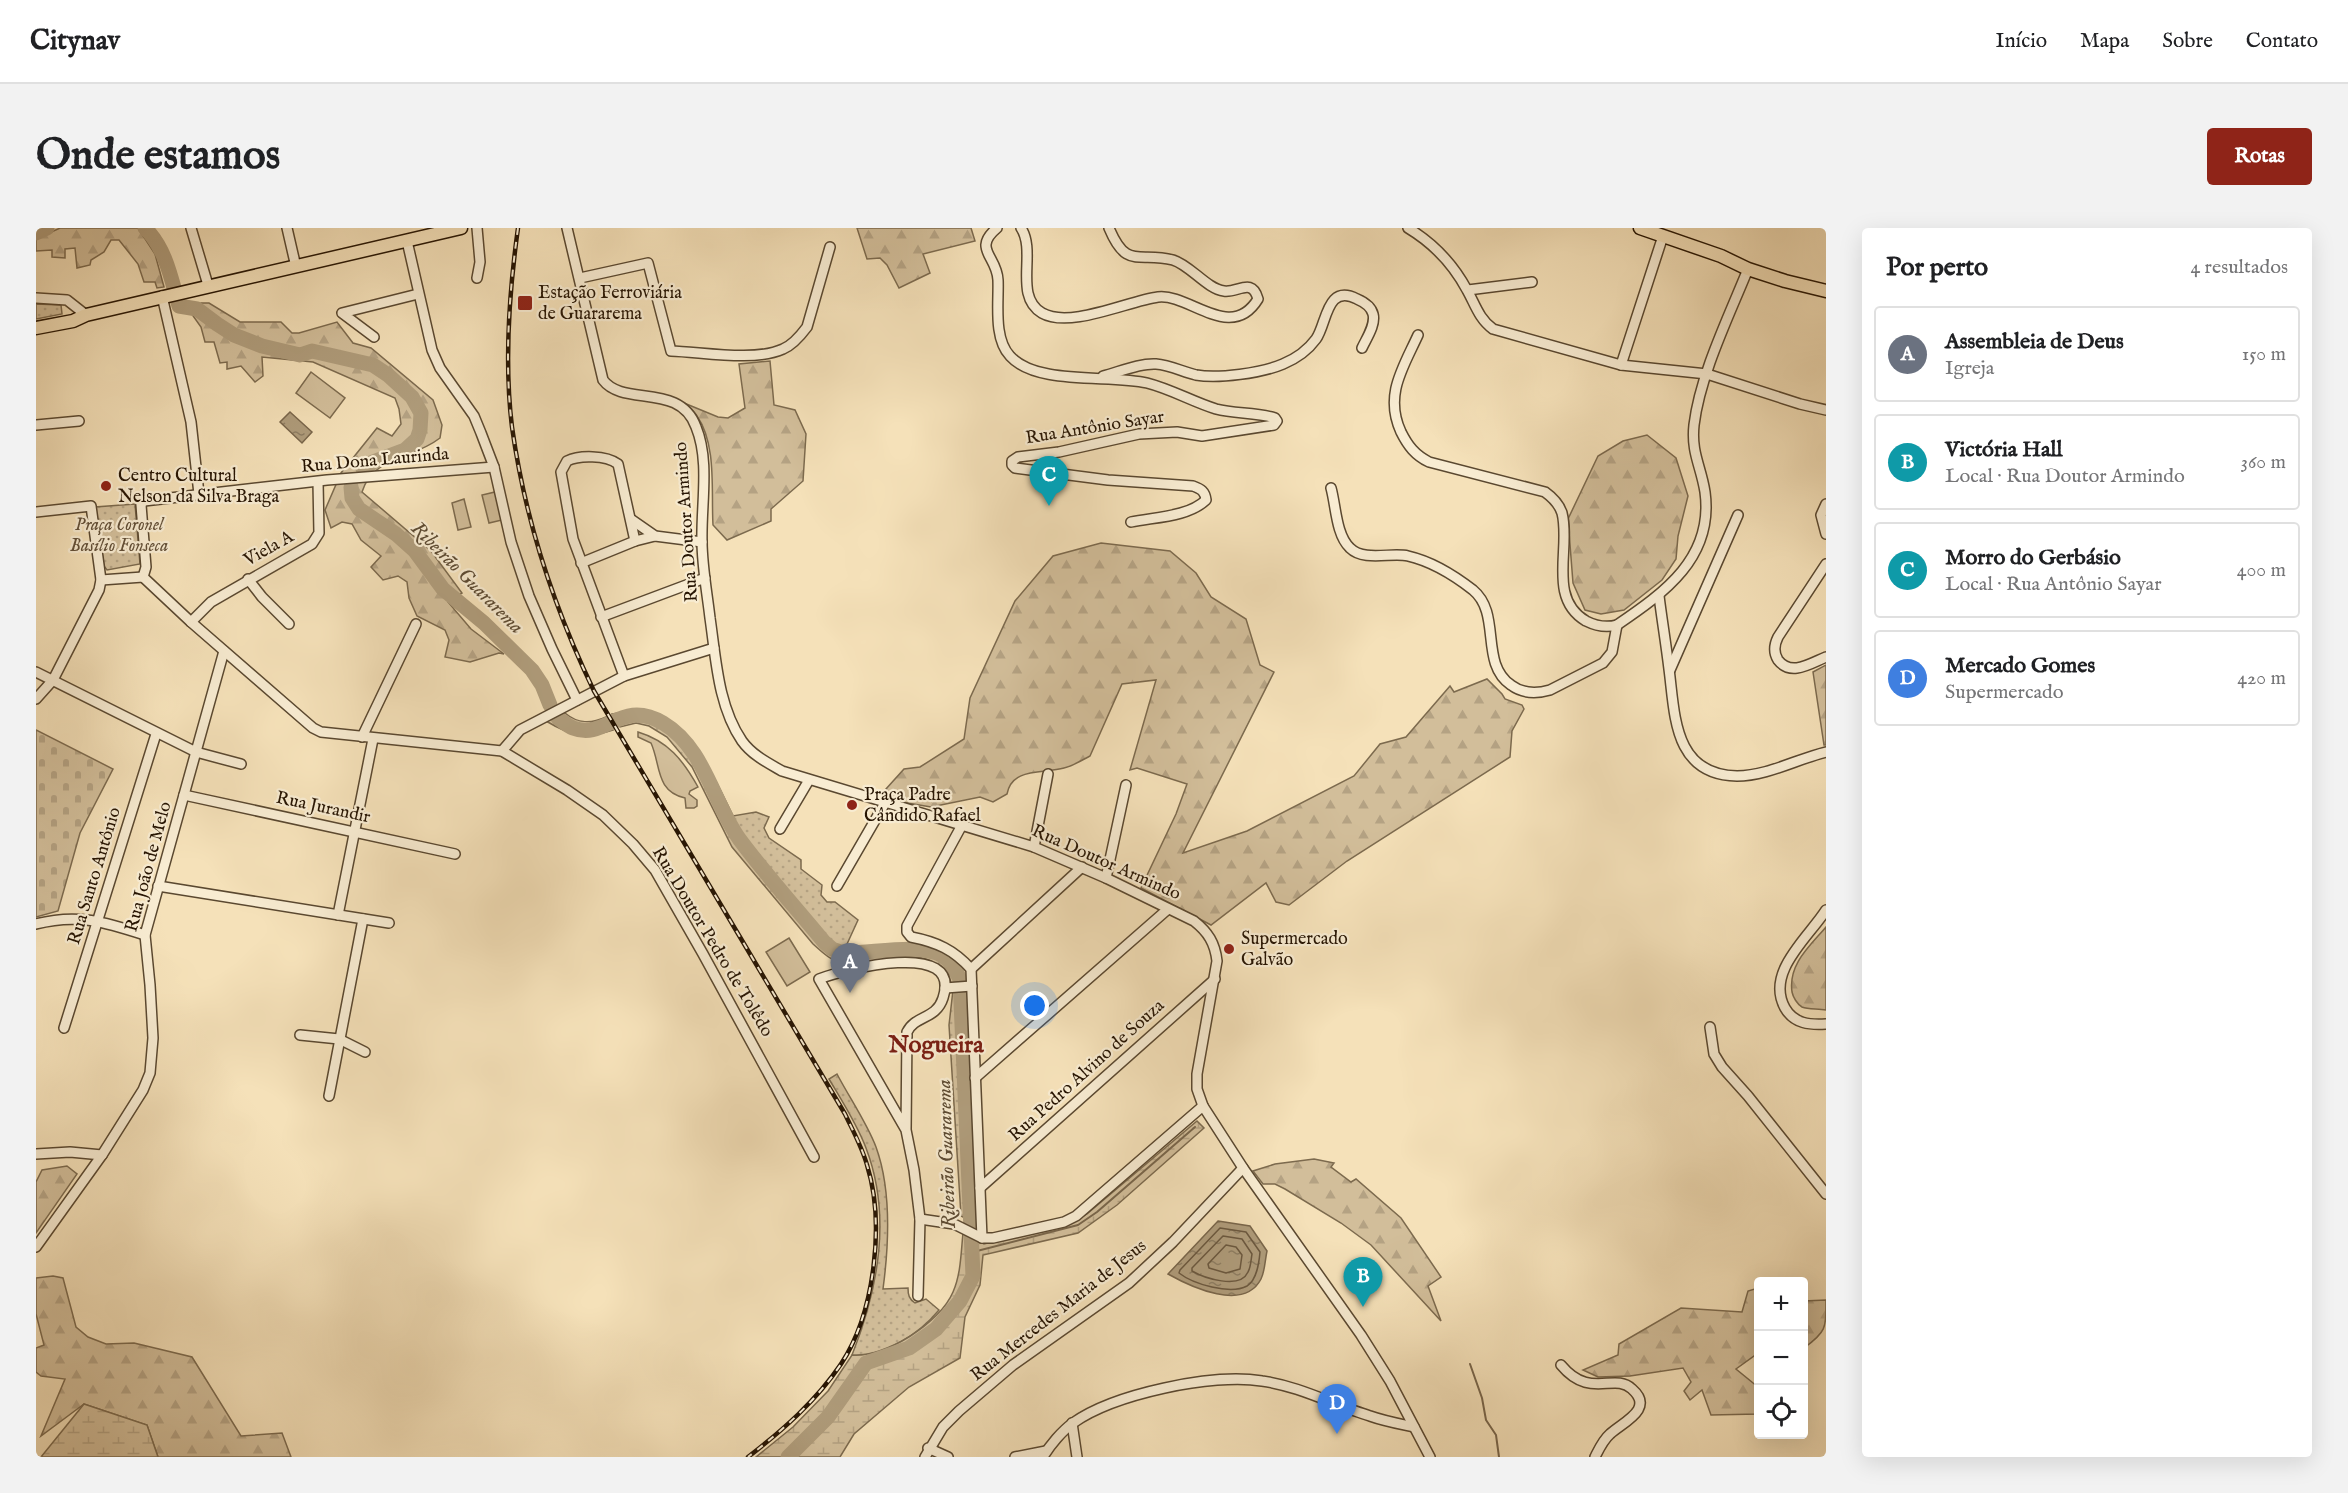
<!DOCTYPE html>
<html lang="pt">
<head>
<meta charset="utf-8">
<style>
	body { margin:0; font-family:"IM FELL English",serif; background:#f2f2f2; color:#202124 }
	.controls { position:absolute; right:18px; bottom:18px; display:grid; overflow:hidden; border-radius:6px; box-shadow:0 6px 24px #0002 }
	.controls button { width:54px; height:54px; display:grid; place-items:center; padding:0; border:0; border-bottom:2px solid #e0e0e0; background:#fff; color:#202124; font:30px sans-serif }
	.you { position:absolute; left:999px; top:778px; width:21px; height:21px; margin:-15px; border:4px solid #fff; border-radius:50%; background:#1a73e8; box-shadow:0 0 0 9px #1a73e833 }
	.badge { display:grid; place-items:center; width:39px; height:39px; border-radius:50%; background:#8f2418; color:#fff; font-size:20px; font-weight:700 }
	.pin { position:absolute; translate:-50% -50px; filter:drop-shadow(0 2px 3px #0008) }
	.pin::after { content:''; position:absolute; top:32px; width:21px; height:18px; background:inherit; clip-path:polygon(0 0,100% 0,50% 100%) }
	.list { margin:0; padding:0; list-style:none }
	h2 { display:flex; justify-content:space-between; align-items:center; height:78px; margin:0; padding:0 24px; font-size:26px }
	h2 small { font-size:20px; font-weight:400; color:#757577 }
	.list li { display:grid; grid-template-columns:39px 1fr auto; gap:18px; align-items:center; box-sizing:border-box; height:96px; margin:0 12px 12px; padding:0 12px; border:2px solid #e0e0e0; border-radius:6px }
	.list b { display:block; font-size:22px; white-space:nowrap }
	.list p { margin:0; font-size:20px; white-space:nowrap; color:#757577 }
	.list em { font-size:20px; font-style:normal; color:#757577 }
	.icon { flex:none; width:33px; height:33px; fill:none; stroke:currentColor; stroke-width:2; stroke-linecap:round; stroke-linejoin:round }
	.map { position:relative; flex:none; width:1790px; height:1229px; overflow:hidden; border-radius:6px }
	header { display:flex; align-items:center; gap:36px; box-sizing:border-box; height:84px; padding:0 30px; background:#fff; border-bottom:2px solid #e0e0e0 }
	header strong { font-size:28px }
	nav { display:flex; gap:33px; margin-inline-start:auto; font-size:21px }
	.intro { display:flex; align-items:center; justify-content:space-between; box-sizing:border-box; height:144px; padding:0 36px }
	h1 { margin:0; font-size:42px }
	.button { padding:15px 27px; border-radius:6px; background:#8f2418; color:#fff; font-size:21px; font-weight:700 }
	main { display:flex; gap:36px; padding:0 36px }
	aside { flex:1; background:#fff; border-radius:6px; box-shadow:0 6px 24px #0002 }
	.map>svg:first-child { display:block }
	.grass { fill:url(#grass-dots); stroke:#7c6a4e; stroke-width:1.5 }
	.forest { fill:url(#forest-firs); stroke:#7c6a4e; stroke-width:1.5 }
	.wetland { fill:url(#wetland-marsh); stroke:#7c6a4e; stroke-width:1.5 }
	.cemetery { fill:url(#cemetery-stones); stroke:#7c6a4e; stroke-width:1.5 }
	.pitch { fill:#d2be9a; stroke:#7c6a4e; stroke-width:1.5 }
	.water { fill:url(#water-ripples); stroke:#79664b; stroke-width:1.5 }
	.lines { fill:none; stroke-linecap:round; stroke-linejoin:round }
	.shore { stroke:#6b583f; stroke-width:1.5 }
	.stream { stroke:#79664b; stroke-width:2 }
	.river { stroke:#af9c7b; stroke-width:15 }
	.minor-casing { stroke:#5a4830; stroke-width:12 }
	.major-casing { stroke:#271503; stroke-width:15 }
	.minor { stroke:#f8ecd2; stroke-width:9 }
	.major { stroke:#f5e1b9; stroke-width:12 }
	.rail-casing { stroke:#271503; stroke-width:4.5 }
	.rail { stroke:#f8ecd2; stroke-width:2; stroke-dasharray:7; stroke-linecap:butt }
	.poi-dot { fill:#8f2418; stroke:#f8ecd2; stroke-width:2 }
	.labels { text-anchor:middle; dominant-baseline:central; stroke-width:4.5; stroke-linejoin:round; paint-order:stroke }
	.poi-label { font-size:18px; fill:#271503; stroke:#f8ecd2; text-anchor:start }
	.street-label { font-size:18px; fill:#271503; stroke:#f8ecd2 }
	.park-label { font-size:18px; font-style:italic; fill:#635038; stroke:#f8ecd2 }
	.water-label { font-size:20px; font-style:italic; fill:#5d4b33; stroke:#f8ecd2 }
	.district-label { font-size:24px; font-weight:bold; fill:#7a1f14; stroke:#f8ecd2 }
</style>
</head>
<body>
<header>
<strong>Citynav</strong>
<nav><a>Início</a><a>Mapa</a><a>Sobre</a><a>Contato</a></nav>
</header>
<div class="intro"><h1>Onde estamos</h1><a class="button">Rotas</a></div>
<main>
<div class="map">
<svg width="1790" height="1229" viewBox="0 0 1790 1229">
	<defs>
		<pattern id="grass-dots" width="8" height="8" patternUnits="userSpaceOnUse" patternTransform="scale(1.5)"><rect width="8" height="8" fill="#d2be9a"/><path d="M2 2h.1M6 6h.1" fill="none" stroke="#b4a283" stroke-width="1.8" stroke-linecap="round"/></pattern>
		<pattern id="forest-firs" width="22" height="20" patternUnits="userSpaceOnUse" patternTransform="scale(1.5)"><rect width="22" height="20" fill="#d2be9a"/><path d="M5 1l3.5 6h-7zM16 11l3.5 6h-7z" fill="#b4a283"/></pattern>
		<pattern id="wetland-marsh" width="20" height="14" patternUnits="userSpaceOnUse" patternTransform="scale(1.5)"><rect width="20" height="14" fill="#d2be9a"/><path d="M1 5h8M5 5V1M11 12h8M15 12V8" fill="none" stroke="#b4a283"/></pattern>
		<pattern id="cemetery-stones" width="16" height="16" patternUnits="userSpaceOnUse" patternTransform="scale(1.5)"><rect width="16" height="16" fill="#d2be9a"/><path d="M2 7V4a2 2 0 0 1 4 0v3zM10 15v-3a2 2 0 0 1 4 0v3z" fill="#b4a283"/></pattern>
		<pattern id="water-ripples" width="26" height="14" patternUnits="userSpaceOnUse" patternTransform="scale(1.5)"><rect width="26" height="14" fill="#af9c7b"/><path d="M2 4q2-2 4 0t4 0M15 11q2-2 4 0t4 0" fill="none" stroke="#8e7e63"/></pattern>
	</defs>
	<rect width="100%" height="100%" fill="#f5e1b9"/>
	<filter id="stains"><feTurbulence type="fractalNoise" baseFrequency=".00333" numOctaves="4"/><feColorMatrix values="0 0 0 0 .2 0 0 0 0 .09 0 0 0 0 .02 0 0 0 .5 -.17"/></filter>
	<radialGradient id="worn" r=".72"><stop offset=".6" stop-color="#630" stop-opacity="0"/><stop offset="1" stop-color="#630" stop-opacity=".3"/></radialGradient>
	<g class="grass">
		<path d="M0 76 25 77 26 86 0 91Z"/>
		<path d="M99 276 104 336 71 342 68 338 59 279Z"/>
		<path d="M594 483C602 484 611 483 618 485 656 496 681 555 697 588L720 584 733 589 728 600 733 610 765 632V641L786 657 785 667 791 674H799L822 692 811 716 808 718C851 726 913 691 930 754L915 755C894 705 836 745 800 733 791 730 784 722 777 716L696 619 656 539 631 509 613 498 600 495 584 499 576 486Z"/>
		<path d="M529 485C542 496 555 496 570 489L577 502C549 511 535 508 510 493Z"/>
		<path d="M931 761 941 996 925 988 913 797 917 762Z"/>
		<path d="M801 846C813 869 831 895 840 919 856 963 853 1016 847 1061L872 1060C872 1067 873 1071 879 1075L890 1071 903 1082C884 1105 848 1130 816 1127 842 1062 856 988 830 920 821 896 806 873 793 851Z"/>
	</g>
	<g class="forest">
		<path d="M24 0H102L119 26 128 59 121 60 119 54H108L102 36 83 12H75L68 24 55 32 54 37 41 40 39 20 29 21V30L16 29V22L0 23V11Z"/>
		<path d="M821 0H935L939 13 887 26 894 45 863 60 851 37 844 30 831 31Z"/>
		<path d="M165 75H173L204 94H245L256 105H263L301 94 317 115 335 120 397 172 406 197 404 210C376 232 337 228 326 264L395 323 426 365 412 374 435 401 468 426 463 425 434 434 409 429 413 412 409 402 381 388 373 370 371 354 362 348 347 352 335 339 345 328 325 312 316 296 306 294 295 300 289 282 305 245 341 200 356 208 365 196 363 181 359 170 277 134 226 129 227 148 219 154 205 138 191 141V134L184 135 178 114H169L165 99 155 85 164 79Z"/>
		<path d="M734 133 738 177 759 182 770 206 767 253 735 281V293L691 312 677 297C675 263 681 217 661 188 658 183 652 179 648 175L682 189 692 190 709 180 703 136Z"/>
		<path d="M1611 207 1640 230 1652 268 1642 308 1640 331 1626 352 1588 382 1565 386 1549 382 1537 355 1532 291 1562 228 1587 213Z"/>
		<path d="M1065 315 1134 323 1160 345 1175 369 1210 391 1224 437 1238 444 1147 625 1211 603 1318 548 1344 516 1370 509 1414 458 1418 464 1451 451 1466 466 1469 471 1486 477 1488 481 1476 503 1474 529 1311 633 1253 677 1240 674 1230 655 1175 697 1105 660 1140 586 1151 556 1101 540 1094 542 1120 452 1086 456 1054 528C1046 532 1037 538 1028 540 1007 546 976 539 971 566L957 574 944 569 895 579 854 572 850 561 868 541 884 539 928 511 934 470 979 373 1017 328Z"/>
		<path d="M1790 437V517H1788L1777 444Z"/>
		<path d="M1790 699V782C1783 780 1773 782 1766 779 1761 776 1757 769 1756 764 1752 736 1774 718 1790 699Z"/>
		<path d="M1278 931 1298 935 1295 939 1315 954 1320 951 1365 990 1405 1049 1392 1058 1405 1093 1335 1017 1305 995 1249 961 1239 956H1227L1217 943 1239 936Z"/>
		<path d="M31 938 41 946 0 1005V954L6 942Z"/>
		<path d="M17 1048 27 1050 40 1099 52 1109 70 1116 98 1115 156 1129 205 1208 246 1205 255 1229H122L111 1197 48 1176 5 1208 29 1151 5 1148 0 1144V1120L8 1117 0 1086V1050Z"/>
		<path d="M1722 1060V1125L1700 1141 1722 1159V1186L1675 1187 1666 1162 1654 1172 1648 1163 1655 1154 1647 1140 1594 1148 1562 1149 1547 1142 1582 1127 1583 1116 1645 1080 1706 1084 1712 1063Z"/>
		<path d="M1790 1072C1790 1101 1790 1104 1768 1120V1073Z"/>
	</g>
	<g class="wetland">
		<path d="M1161 893 1168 900 1081 977 1042 1005 947 1027 944 1057 929 1089 924 1130 873 1159 818 1206 804 1229H720L757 1199 792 1163 816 1127C849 1130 904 1095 917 1064 925 1046 925 1024 927 1005L948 1016 1037 994 1051 986Z"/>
		<path d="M48 1176 111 1197 122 1229H5Z"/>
	</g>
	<path class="cemetery" d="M0 502 77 541 44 605 22 683 0 689Z"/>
	<g class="pitch">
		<path d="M275 144 309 170 294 190 260 165Z"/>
		<path d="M459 264 466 292 453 295 446 267Z"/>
		<path d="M428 271 435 299 422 302 416 275Z"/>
		<path d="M602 504C632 513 647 532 662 559L654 563 653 566 661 572V578L658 580H650L649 570C619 563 625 537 615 515L602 509Z"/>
		<path d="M753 710 774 744 751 758 730 724Z"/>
	</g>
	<g class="water">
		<path d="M254 184 276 204 266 215 244 194Z"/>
		<path d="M1182 993 1214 998 1231 1023C1229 1032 1229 1043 1225 1051 1208 1084 1155 1059 1132 1046Z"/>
	</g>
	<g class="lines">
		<g class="shore">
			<path d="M1184 1000 1210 1004 1224 1024C1223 1035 1221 1052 1211 1058 1194 1067 1157 1056 1143 1045L1144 1042Z"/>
			<path d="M1187 1008 1206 1011 1216 1026C1215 1031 1215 1039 1212 1044 1204 1062 1168 1050 1156 1043V1040Z"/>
			<path d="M1190 1017 1200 1019 1206 1027 1204 1041 1190 1045 1173 1040 1172 1036Z"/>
		</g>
		<g class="stream">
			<path d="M937 1024 1042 997 1061 984 1159 899"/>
			<path d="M1434 1136 1446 1170 1450 1192 1460 1207 1463 1229"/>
		</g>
		<g class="river">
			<path d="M109 0C130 21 135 50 143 78L161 81 181 96 198 107 226 118 264 127 276 123 337 137 352 147 376 169 385 185 384 202 381 211 369 222 337 234 327 241"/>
			<path d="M0 5 11 0"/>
			<path d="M315 259 316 270 323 281 360 306 379 323 407 361 448 395 496 442 506 457 514 477"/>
			<path d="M522 490C526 493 532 498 537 500 570 513 584 470 627 495 669 520 677 575 704 612 730 647 760 680 788 714L796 721 808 725C835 726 884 714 907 728 915 733 920 743 924 751L937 1048 924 1073 900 1101 873 1120 830 1135 792 1189 752 1229"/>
		</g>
		<defs>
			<g id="minor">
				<path d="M155 0 172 57"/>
				<path d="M251 0 260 39"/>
				<path d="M531 0 567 152C587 179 644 154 660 199 674 233 665 276 666 313 666 338 671 364 674 390 680 431 682 478 706 513 716 527 732 535 746 543L998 619 1070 650 1158 693C1172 704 1179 715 1181 733L1161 846V861L1167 878 1207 940 1325 1107 1354 1153 1394 1229"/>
				<path d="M961 0C936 21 961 28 962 52 963 74 957 110 974 128 1001 158 1075 146 1111 155 1135 161 1157 174 1180 181 1199 186 1220 184 1239 190L1241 193 1238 197 1166 208 1141 204 1103 206 1023 224 982 229 976 233V237L979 240 1072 252 1157 258C1165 261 1169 263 1170 272 1152 289 1119 289 1095 294"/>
				<path d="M985 0C1001 24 977 68 1006 85 1034 101 1092 73 1122 69 1153 65 1195 115 1222 71 1216 49 1202 65 1188 63 1171 61 1154 37 1137 32 1103 23 1091 43 1073 0"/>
				<path d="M1372 0C1397 15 1417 36 1431 62 1439 76 1443 91 1457 101L1585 137 1671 146 1764 176 1790 182"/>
				<path d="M371 13 396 122 404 140 438 188 445 205 458 239 475 314 493 368 516 421 541 472"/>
				<path d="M441 50 444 34 441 0"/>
				<path d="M544 50 612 35 635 123C667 124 718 134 747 121 757 117 765 107 771 99L794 19"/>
				<path d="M1432 62 1496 54"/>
				<path d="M126 68 155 194 163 266"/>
				<path d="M0 70 31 72 50 87"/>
				<path d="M1382 107C1367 140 1348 167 1365 204 1372 218 1379 227 1393 234L1509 264C1516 269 1523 276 1526 285 1535 320 1511 370 1550 393 1560 398 1570 400 1581 397 1628 365 1678 330 1669 264 1665 238 1655 225 1658 197 1664 147 1693 88 1712 41"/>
				<path d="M338 109 306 85 382 66"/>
				<path d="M1585 137 1627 8"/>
				<path d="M1067 148C1083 144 1103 135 1120 136 1134 137 1147 144 1160 147 1182 151 1226 145 1247 136 1259 131 1272 122 1280 111 1291 96 1290 55 1321 71 1328 74 1335 78 1337 86 1340 97 1330 111 1326 120"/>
				<path d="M0 197 43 193"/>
				<path d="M1295 260C1300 278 1300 307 1314 320 1328 334 1356 324 1372 328 1394 333 1419 348 1437 362 1466 386 1443 435 1475 457 1487 466 1500 466 1514 462L1567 435 1576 424 1581 397"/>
				<path d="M1790 276 1785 287 1790 306"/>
				<path d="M0 284 55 278 65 352 63 362 17 452 0 471"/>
				<path d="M596 292 619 308 666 314"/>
				<path d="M545 335 599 313 619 308"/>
				<path d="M1790 336 1742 409C1738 417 1737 424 1742 432 1755 449 1775 435 1790 429"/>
				<path d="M107 349 155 394 277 500 285 504 466 523 531 562 567 587 597 616 619 642 667 726 778 929"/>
				<path d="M107 349 110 339 105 277 108 273 291 252 458 239"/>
				<path d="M212 351 226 369 253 396"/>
				<path d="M65 352 107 349"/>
				<path d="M1623 368C1626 392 1630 416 1633 441 1639 486 1637 547 1701 548 1731 548 1761 531 1790 524"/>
				<path d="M565 389 669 350"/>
				<path d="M155 394 175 374 276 316 283 305 282 254"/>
				<path d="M1634 442 1702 287"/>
				<path d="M0 444 160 524 205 536"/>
				<path d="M588 448 537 311 525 244 531 233C543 227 570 227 582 236L599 313"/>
				<path d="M326 509 380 396"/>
				<path d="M466 523 484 502 588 448 678 420"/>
				<path d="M148 567 419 626"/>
				<path d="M926 597 871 698V704L875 709C901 714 918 722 935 741L946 1010"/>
				<path d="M744 601 773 552"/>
				<path d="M998 619 1012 546"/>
				<path d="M1070 650 1090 557"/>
				<path d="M122 658 353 695"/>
				<path d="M801 658 849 575"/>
				<path d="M1790 682C1773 709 1729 744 1749 780 1758 796 1774 797 1790 796"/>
				<path d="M302 687 337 511"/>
				<path d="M0 696C41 685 69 694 109 707"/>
				<path d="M935 741 1046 639"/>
				<path d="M909 760 936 758"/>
				<path d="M1674 799 1678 826 1686 839 1712 868 1790 966"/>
				<path d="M28 800 120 506"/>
				<path d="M264 807 303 811 329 824"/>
				<path d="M939 850 1132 681"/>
				<path d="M293 868 327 691"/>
				<path d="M870 902 871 804C879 787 900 792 907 770 927 710 807 742 783 751L870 902 878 942 884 991 882 1068"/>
				<path d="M0 926 34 924 66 927"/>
				<path d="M944 960 1179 751"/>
				<path d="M884 991 918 996 946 1010H957L1028 994 1040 988 1167 878"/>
				<path d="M0 1019 66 927 107 862 114 845 117 810 114 757 109 707 188 423"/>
				<path d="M1525 1137C1554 1172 1578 1144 1596 1161 1619 1181 1587 1194 1574 1206 1567 1212 1563 1221 1559 1229"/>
				<path d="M1036 1195 1041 1229"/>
				<path d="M892 1220 912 1229"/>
				<path d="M889 1229 907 1199 923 1183 977 1137 1093 1055 1137 1014 1207 940"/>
				<path d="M979 1229 1010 1223"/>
				<path d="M1007 1229C1014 1217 1026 1203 1037 1195 1078 1166 1176 1145 1226 1153 1263 1158 1298 1177 1334 1188 1348 1193 1364 1196 1378 1199"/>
			</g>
			<g id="major">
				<path d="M1604 0 1685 28 1712 41 1749 53 1790 63"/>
				<path d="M0 100 37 93 50 87 425 0"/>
			</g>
		</defs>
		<use href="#minor" class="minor-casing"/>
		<use href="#major" class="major-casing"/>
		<use href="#minor" class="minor"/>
		<use href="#major" class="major"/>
		<defs>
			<path id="rail" d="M482 0C473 65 468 134 476 199 489 292 518 380 558 463L809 886C817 903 826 919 831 937 849 994 839 1085 805 1136 780 1173 747 1202 712 1229"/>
		</defs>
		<use href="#rail" class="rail-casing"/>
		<use href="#rail" class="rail"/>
	</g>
	<g class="poi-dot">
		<rect x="481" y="67" width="16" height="16" rx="3"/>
		<circle cx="70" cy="258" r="6"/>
		<circle cx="816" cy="577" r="6"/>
		<circle cx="1193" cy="721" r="6"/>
	</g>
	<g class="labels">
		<g class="poi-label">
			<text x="502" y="65">Estação Ferroviária<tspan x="502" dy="21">de Guararema</tspan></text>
			<text x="82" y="248">Centro Cultural<tspan x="82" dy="21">Nelson da Silva Braga</tspan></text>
			<text x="828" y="567">Praça Padre<tspan x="828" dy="21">Cândido Rafael</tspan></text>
			<text x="1205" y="711">Supermercado<tspan x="1205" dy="21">Galvão</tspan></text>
		</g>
		<g class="street-label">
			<text transform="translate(1059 200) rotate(-9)">Rua Antônio Sayar</text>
			<text transform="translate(339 233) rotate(-5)">Rua Dona Laurinda</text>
			<text transform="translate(651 294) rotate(-94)">Rua Doutor Armindo</text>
			<text transform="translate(233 321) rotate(-29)">Viela A</text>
			<text transform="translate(287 580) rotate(12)">Rua Jurandir</text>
			<text transform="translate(1070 635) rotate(24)">Rua Doutor Armindo</text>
			<text transform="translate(113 639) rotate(-75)">Rua João de Melo</text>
			<text transform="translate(59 648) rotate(-73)">Rua Santo Antônio</text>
			<text transform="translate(676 714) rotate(59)">Rua Doutor Pedro de Tolêdo</text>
			<text transform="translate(1051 843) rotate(-42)">Rua Pedro Alvino de Souza</text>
			<text transform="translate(1023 1083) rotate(-38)">Rua Mercedes Maria de Jesus</text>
		</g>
		<g class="park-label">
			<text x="83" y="297">Praça Coronel<tspan x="83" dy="21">Basílio Fonseca</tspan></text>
		</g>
		<g class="water-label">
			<text transform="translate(431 350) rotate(45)">Ribeirão Guararema</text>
			<text transform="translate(911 926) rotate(-92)">Ribeirão Guararema</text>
		</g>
		<g class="district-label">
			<text x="900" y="817">Nogueira</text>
		</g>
	</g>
	<rect width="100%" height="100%" filter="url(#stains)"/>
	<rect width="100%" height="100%" fill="url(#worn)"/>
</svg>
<div class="controls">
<button>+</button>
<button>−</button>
<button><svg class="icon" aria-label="locate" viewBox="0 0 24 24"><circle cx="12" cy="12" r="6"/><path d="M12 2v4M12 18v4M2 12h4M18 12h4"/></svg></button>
</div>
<div class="you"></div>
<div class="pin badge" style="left:814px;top:765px;background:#6b7280">A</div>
<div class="pin badge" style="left:1327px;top:1079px;background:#0f9aa8">B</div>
<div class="pin badge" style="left:1013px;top:278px;background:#0f9aa8">C</div>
<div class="pin badge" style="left:1301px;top:1206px;background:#3f7fe0">D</div>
</div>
<aside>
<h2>Por perto<small>4 resultados</small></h2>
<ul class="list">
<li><span class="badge" style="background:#6b7280">A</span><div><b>Assembleia de Deus</b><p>Igreja</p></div><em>150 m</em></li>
<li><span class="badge" style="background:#0f9aa8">B</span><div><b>Victória Hall</b><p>Local · Rua Doutor Armindo</p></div><em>360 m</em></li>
<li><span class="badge" style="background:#0f9aa8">C</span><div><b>Morro do Gerbásio</b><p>Local · Rua Antônio Sayar</p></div><em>400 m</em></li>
<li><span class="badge" style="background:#3f7fe0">D</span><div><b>Mercado Gomes</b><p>Supermercado</p></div><em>420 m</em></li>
</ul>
</aside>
</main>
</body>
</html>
